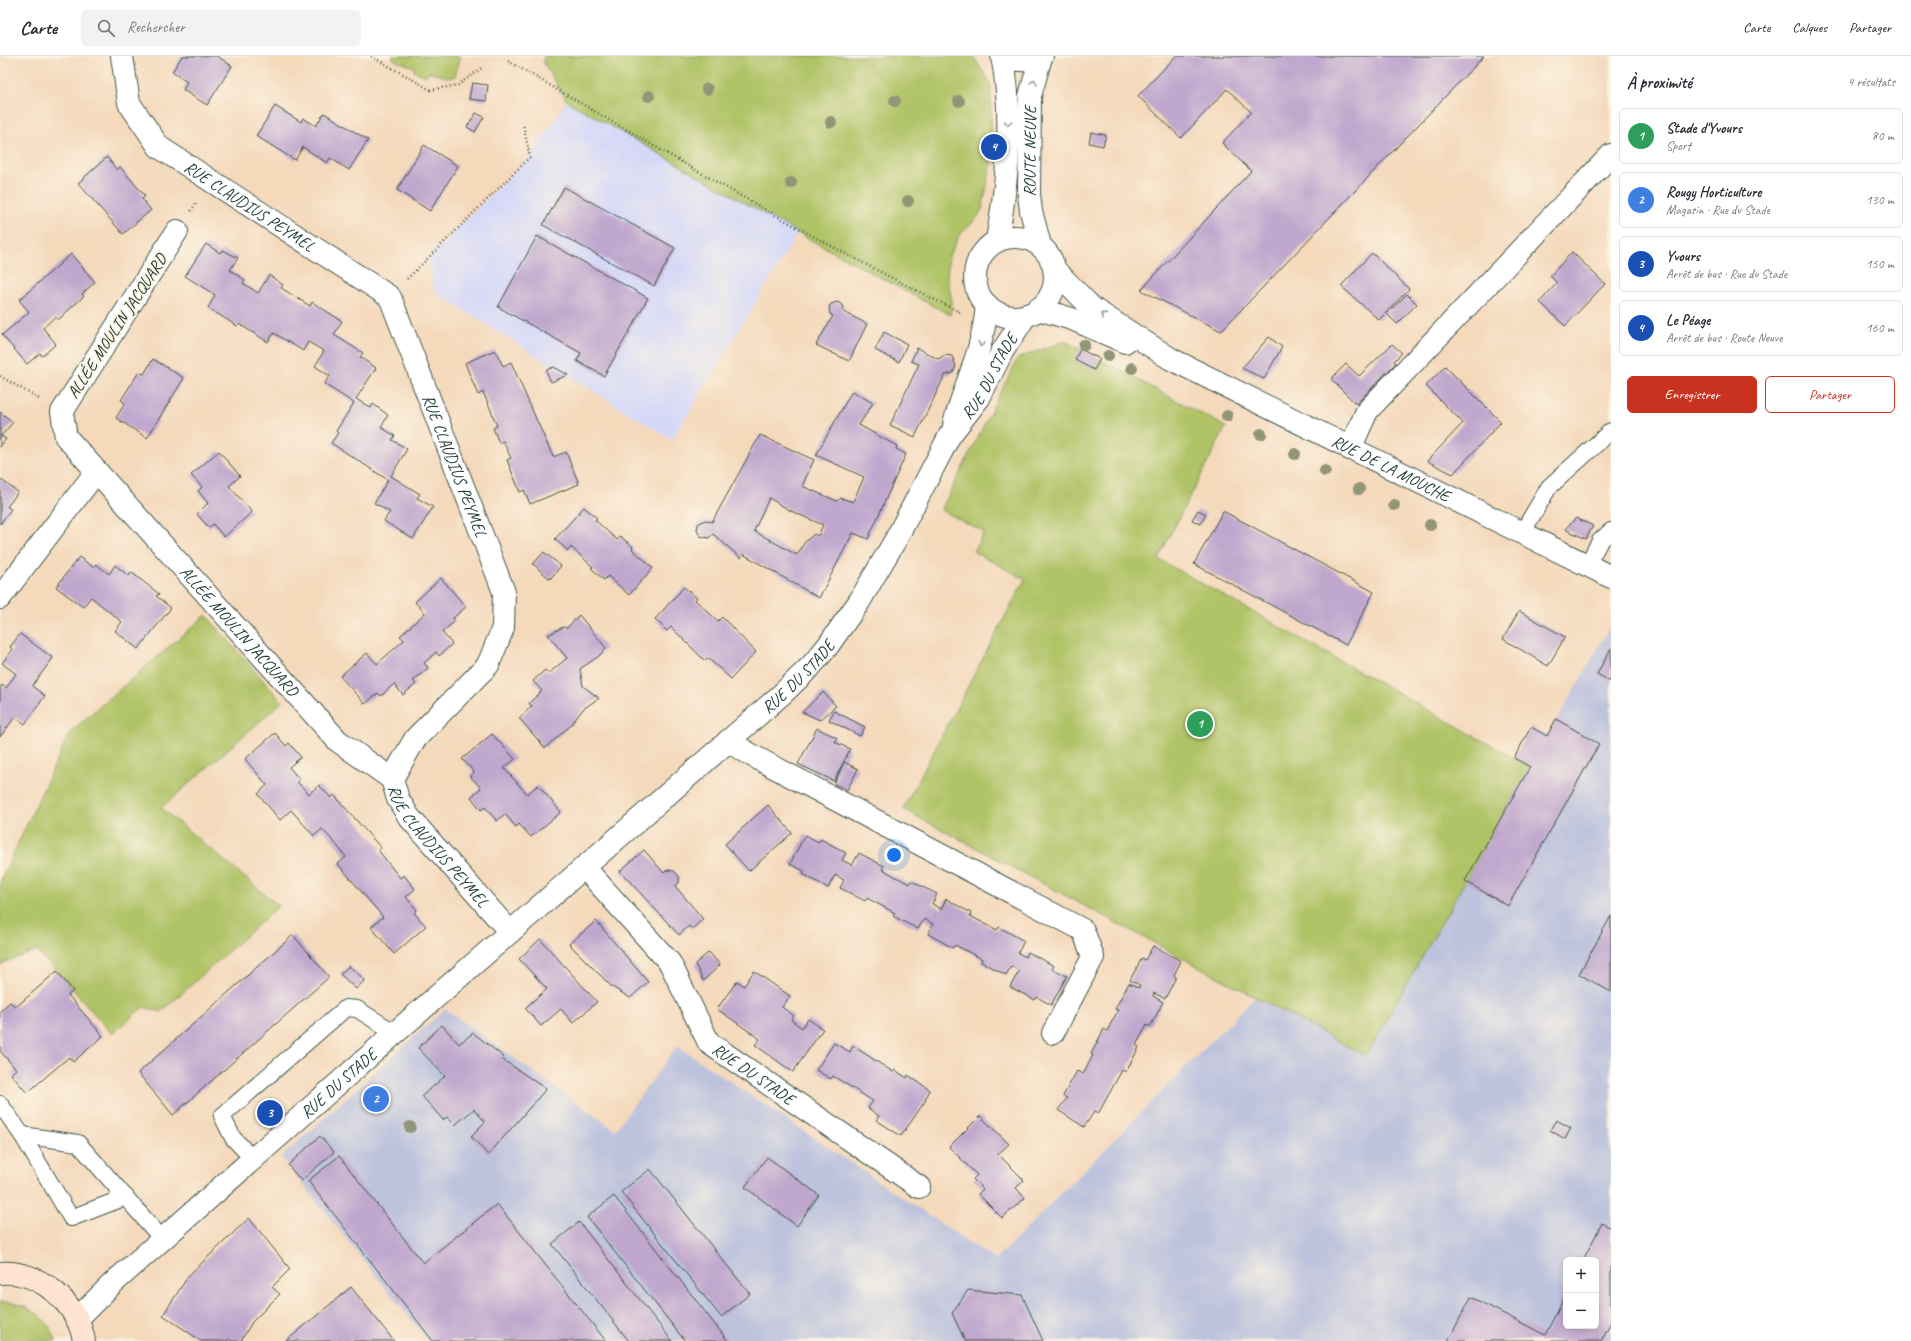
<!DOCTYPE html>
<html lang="fr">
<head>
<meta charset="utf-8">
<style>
	body { margin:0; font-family:Caveat,sans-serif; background:#f2f2f3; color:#2b2b33 }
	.controls { position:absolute; right:12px; bottom:12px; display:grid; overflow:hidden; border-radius:6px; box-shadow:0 2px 6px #0003 }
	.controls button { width:36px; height:36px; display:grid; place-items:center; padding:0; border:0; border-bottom:1px solid #e1e1e2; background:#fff; color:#2b2b33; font:20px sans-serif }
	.you { position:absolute; left:894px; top:799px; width:14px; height:14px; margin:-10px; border:3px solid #fff; border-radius:50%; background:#1a73e8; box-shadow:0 0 0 6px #1a73e833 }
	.badge { display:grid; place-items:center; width:26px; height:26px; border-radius:50%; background:#c8321e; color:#fff; font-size:13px; font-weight:700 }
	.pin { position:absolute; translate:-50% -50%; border:2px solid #fff; box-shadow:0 1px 4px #0006 }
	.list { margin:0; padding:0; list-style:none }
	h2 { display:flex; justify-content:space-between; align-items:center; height:52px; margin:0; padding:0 16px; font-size:17px }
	h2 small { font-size:13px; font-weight:400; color:#7c7c81 }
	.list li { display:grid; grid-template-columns:26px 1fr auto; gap:12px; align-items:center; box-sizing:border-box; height:56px; margin:0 8px 8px; padding:0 8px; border:1px solid #e1e1e2; border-radius:6px }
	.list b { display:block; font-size:15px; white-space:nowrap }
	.list p { margin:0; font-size:13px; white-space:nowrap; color:#7c7c81 }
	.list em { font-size:13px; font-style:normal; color:#7c7c81 }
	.actions { display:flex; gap:8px; padding:12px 16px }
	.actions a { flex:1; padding:9px 0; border:1px solid #c8321e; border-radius:6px; text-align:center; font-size:14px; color:#c8321e }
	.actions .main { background:#c8321e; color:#fff }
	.icon { flex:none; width:22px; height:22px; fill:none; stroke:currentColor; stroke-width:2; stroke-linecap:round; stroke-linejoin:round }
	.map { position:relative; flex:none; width:1611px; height:1285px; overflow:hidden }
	header { display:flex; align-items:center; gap:24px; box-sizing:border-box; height:56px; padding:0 20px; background:#fff; border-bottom:1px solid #e1e1e2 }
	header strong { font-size:19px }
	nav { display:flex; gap:22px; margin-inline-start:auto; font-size:14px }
	.search { width:280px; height:36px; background:#f2f2f3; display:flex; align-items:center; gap:10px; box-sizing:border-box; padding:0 14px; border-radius:6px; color:#7c7c81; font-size:15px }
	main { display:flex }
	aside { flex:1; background:#fff }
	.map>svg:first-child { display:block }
	.built { fill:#d6d8f8 }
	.industrial { fill:#bec3dd; fill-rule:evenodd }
	.green { fill:#b0c366; stroke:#68804d }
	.building { fill:#bfa7ce; fill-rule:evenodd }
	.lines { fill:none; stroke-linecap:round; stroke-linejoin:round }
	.service-casing { stroke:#3f5448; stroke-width:18 }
	.minor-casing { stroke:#3f5448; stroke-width:24 }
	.tertiary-casing { stroke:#3f5448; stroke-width:24 }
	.secondary-casing { stroke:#3f5448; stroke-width:24 }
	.path { stroke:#3f5448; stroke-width:2.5; stroke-dasharray:1 3; stroke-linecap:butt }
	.service { stroke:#fff; stroke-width:16 }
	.minor { stroke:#fff; stroke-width:22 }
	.tertiary { stroke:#fff; stroke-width:22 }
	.secondary { stroke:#fee3d2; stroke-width:22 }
	.tree { fill:#939577 }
	.oneway { stroke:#8f9e9a }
	.labels { text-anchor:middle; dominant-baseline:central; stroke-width:4; stroke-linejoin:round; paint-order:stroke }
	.street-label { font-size:17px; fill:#1f3d34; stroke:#fcf5e5 }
</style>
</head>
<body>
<header>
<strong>Carte</strong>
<div class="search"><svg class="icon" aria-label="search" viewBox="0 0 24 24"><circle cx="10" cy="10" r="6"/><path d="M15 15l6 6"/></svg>Rechercher</div>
<nav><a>Carte</a><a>Calques</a><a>Partager</a></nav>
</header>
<main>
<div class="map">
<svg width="1611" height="1285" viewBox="0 0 1611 1285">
	<rect width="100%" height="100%" fill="#fcf5e5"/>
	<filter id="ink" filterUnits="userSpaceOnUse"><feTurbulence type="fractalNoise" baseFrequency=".025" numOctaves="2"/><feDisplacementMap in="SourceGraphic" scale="8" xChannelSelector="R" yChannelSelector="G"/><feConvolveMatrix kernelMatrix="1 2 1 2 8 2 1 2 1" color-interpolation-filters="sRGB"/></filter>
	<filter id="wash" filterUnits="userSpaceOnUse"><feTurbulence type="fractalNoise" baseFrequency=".012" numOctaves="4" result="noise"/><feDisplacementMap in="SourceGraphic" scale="16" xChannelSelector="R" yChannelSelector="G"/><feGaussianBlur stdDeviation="0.9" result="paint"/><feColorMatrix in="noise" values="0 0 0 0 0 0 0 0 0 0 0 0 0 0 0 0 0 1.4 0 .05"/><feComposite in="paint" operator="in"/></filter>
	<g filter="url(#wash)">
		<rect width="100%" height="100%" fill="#f4d9bb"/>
		<path class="built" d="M567 45 798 177 672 384 434 236 428 201 530 101Z"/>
		<path class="industrial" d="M1611 569V1285H428L281 1101 445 953 615 1074 677 990 995 1204 1255 941 1366 1000ZM1566 1204H1596V1270H1566Z"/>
		<g class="green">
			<path d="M392 0H461L455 20 450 22 428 16 426 20 414 15V11L394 4Z"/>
			<path d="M544 0H973L991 28V111L982 153 977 162 959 180 949 200 947 221 952 245 950 259 798 177 567 45 543 6Z"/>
			<path d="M1065 285 1226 371 1158 503 1530 711 1366 1000 903 753 1025 523 974 496 984 476 941 454 1018 302Z"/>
			<path d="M206 559 282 646 161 752 279 850 161 956 143 951 112 978 57 915 36 895 5 906 0 910V826L70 676Z"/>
			<path d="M0 1246C25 1245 49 1261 56 1285H0Z"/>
		</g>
		<g id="blocks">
			<g class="building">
				<path d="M182 0H217L232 10 207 49 183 34 187 26 172 16Z"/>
				<path d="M1176 0H1484L1221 275 1141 234 1251 115 1222 87 1251 56 1227 33 1181 82 1138 40Z"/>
				<path d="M472 27 488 29 486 45 469 43Z"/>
				<path d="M275 50 301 66 303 62 316 70 324 57 368 84 349 114 330 102 327 107 303 91 295 104 256 80Z"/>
				<path d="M476 57 484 61 475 76 467 71Z"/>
				<path d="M1091 76 1106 79 1103 90 1089 87Z"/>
				<path d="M424 89 458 110 430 155 397 134Z"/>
				<path d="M107 101 117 114 120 111 145 140 142 143 151 154 123 178 78 127Z"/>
				<path d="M564 131 675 192 654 230 543 169Z"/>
				<path d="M537 180 648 242 604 320 577 305 581 297 498 251Z"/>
				<path d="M206 188 220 197 223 194 238 202 230 214 245 224 243 227 258 237 269 219 283 229 281 232 310 250 312 246 342 265 334 279 363 297 360 301 376 312 356 343 371 352 373 348 388 359 381 371 395 380 392 384 407 393 391 420 420 438 417 442 433 451 413 483 384 465 390 456 374 447 388 424 331 387 338 377 336 375 354 347 324 328 330 320 315 310 324 295 308 286 303 295 274 277 268 286 239 268 237 270 208 252 215 239 185 220Z"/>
				<path d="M1572 196 1605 228 1565 270 1540 246 1557 227 1550 220Z"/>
				<path d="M1372 197 1409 233 1379 264 1341 230Z"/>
				<path d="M71 198 95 226 82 238 84 240 58 264 55 261 43 272 56 288 42 300 40 297 27 308 2 279 29 256 19 244Z"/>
				<path d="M1407 238 1417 248 1397 268 1387 258Z"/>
				<path d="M837 246 843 249 844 256 867 268 849 305 816 289 833 260 830 258 829 251 831 248Z"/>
				<path d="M884 276 907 288 899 306 875 294Z"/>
				<path d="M1269 281 1282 291 1264 323 1242 312Z"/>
				<path d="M1392 288 1402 297 1394 305 1396 307 1356 348 1331 323 1346 308 1359 320Z"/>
				<path d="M917 292 938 303 945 299 952 300 956 310 953 317 945 319 915 381 890 369 919 308 911 305Z"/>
				<path d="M1080 293 1100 303 1094 314 1075 304Z"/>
				<path d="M495 294 503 310 511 306 553 401 566 396 579 428 530 448 524 434 520 436 507 404 511 402 503 385 499 387 493 372 497 370 490 352 483 336 478 339 465 307Z"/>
				<path d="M153 303 184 322 147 382 116 362 125 347 121 344 139 316 144 318Z"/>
				<path d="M1445 310 1501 366 1453 418 1427 405 1463 367 1426 330Z"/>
				<path d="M554 311 568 319 551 326 546 314Z"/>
				<path d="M852 335 873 347 859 369 897 390 896 393 906 398 868 483 853 477 819 542 743 498 741 502 713 478 709 482 700 480 697 474 698 468 705 464 712 466 760 379 814 404 802 430 837 445 841 442 853 446 864 421 816 399ZM769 442 791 455 823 469 818 480 814 478 805 486 797 499 754 475Z"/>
				<path d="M0 356 13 366 1 380 6 383 0 391Z"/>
				<path d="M219 395 240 420 229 430 252 456 224 481 213 468 209 472 197 458 208 447 198 435 202 431 191 419Z"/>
				<path d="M0 423 18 436 7 451 11 453 0 468Z"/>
				<path d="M584 451 597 462 595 464 617 484 620 480 633 491 632 493 653 512 629 539 608 520 604 524 591 512 593 511 571 491 568 495 555 483Z"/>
				<path d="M1198 454 1206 458 1201 468 1192 464Z"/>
				<path d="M1223 455 1374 536 1346 589 1194 508Z"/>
				<path d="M1576 462 1593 470 1586 483 1565 473Z"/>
				<path d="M544 496 561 510 550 523 533 508Z"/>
				<path d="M79 501 93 511 96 508 109 518 115 509 129 520 131 516 159 538 156 540 171 552 138 593 115 575 122 566 91 541 83 551 56 531Z"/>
				<path d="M441 522 466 551 453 562 455 565 442 576 452 588 439 600 436 596 424 607 428 612 413 625 416 628 403 639 394 628 381 640 378 637 365 648 340 620 367 597 377 608 404 584 400 580 425 557 415 546Z"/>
				<path d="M684 531 697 542 695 544 718 565 722 561 756 596 731 623 708 602 705 605 671 571 667 575 655 563Z"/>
				<path d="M1519 555 1565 581 1548 610 1503 583Z"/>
				<path d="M579 559 606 592 599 600 580 613 583 630 599 642 583 653 571 669 545 692 519 662 532 650 529 647 542 635 533 625 545 614 549 617 567 602 548 579 563 571 567 572Z"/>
				<path d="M20 578 53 602 32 630 45 640 25 668 15 661 0 681V632L2 629 6 632 16 618 2 607 13 593 10 591Z"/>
				<path d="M1611 592V626L1597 618Z"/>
				<path d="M823 636 836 650 820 664 802 656Z"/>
				<path d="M834 655 865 671 860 680 829 664Z"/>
				<path d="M1556 663 1599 688 1508 850 1465 825 1530 711 1514 702 1531 671 1547 680Z"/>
				<path d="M817 672 837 682 835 686 850 693 834 725 798 708Z"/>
				<path d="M275 677 286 690 289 687 301 701 289 711 300 724 297 726 309 738 319 729 331 742 334 739 381 792 378 794 400 822 404 819 415 833 406 841 417 854 414 857 426 870 394 898 371 871 383 861 338 808 346 801 334 786 322 773 314 780 291 754 280 764 258 738 267 729 245 703Z"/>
				<path d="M492 678 515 703 504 712 527 738 538 729 561 756 531 781 519 768 516 771 505 758 497 765 485 751 481 754 471 741 481 732 470 720 474 716 462 703Z"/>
				<path d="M844 706 858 713 847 734 834 728Z"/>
				<path d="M768 749 792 777 749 815 725 788Z"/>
				<path d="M805 779 819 786 821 783 846 797 842 804 852 809 859 797 884 810 882 813 896 821 910 828 911 825 937 838 932 848 941 853 946 843 971 857 970 860 997 874 999 871 1024 885 1018 897 1026 901 1028 896 1054 910 1052 913 1067 920 1051 949 1037 941 1035 944 1010 931 1019 915 1011 910 1006 919 981 906 982 903 955 889 953 892 928 878 933 868 924 863 918 873 893 860 895 857 867 842 865 845 840 832 844 824 835 819 828 832 803 818 804 815 790 808Z"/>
				<path d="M644 794 664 817 667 814 674 815 679 820V827L675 830 703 863 692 873 689 870 679 879 620 815Z"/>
				<path d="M1611 860V936L1579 918Z"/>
				<path d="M596 865 648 926 630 942 611 930 569 888Z"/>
				<path d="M293 879 329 921 173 1059 138 1017Z"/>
				<path d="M540 883 597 946 573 967 561 953 541 970 525 952 547 933 519 903Z"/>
				<path d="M1153 890 1181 905 1174 919 1176 921 1165 943 1154 937 1153 940 1163 946 1150 971 1147 969 1136 989 1139 991 1126 1016 1122 1014 1098 1058 1094 1056 1084 1071 1058 1054 1067 1042 1063 1040 1077 1015 1083 1018 1086 1013 1093 999 1091 998 1104 973 1107 975 1118 954 1115 953 1129 927 1139 932 1140 929 1130 924 1142 902 1145 904Z"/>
				<path d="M709 896 720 909 703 925 695 908Z"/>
				<path d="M349 910 365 924 356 933 340 918Z"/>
				<path d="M57 915 73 935 68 939 103 980 73 1006 69 1001 27 1037 11 1018 16 1013 0 995V955L10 946 16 951Z"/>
				<path d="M754 915 790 940 782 951 794 960 791 964 802 972 808 963 823 973 793 1016 755 989 760 983 717 953 737 925 744 930Z"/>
				<path d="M442 969 459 988 473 977 504 1001 502 1003 546 1033 488 1099 471 1080 485 1066 474 1053 455 1069 447 1061 443 1064 422 1040 445 1020 418 992Z"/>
				<path d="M834 987 850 996 853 990 893 1016 895 1014 907 1022 908 1019 930 1034 925 1044H926L901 1080 876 1064 879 1060 868 1052 873 1045 833 1020 831 1023 816 1014Z"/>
				<path d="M980 1060 1009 1088 998 1098 1024 1124 1016 1132 1025 1142 1002 1162 978 1138 983 1133 973 1123 977 1119 949 1091Z"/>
				<path d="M1556 1064 1571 1072 1565 1083 1550 1074Z"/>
				<path d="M320 1080 334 1096 301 1125 288 1109Z"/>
				<path d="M339 1100 423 1207 497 1148 606 1285H433L308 1125Z"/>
				<path d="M767 1101 819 1139 797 1170 745 1131Z"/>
				<path d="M650 1113 750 1238 721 1261 621 1136Z"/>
				<path d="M614 1140 728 1285H685L587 1161Z"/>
				<path d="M249 1162 290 1213 272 1231 280 1238 252 1266 241 1285H232L229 1283 227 1285H201L163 1259 189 1219Z"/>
				<path d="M579 1166 672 1285H629L552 1188Z"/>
				<path d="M1602 1167 1611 1172V1266L1601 1285H1448L1471 1241 1545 1279 1566 1238V1270H1596V1204H1583Z"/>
				<path d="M351 1231 394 1285H286Z"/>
				<path d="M968 1234 1022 1239 1043 1285H965L952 1257Z"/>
			</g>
		</g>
	</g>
	<g filter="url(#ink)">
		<use href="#blocks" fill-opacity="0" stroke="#3f5448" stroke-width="1"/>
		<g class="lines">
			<defs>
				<g id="service">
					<path d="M1522 477 1549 431 1611 375"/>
					<path d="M1587 509 1600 485 1611 475"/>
					<path d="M0 1048 22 1079 71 1162 126 1141"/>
					<path d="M22 1079 78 1087 163 1184"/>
					<path d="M253 1103 233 1082 222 1060 346 952 357 953 395 977"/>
				</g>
				<g id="minor">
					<path id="s1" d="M122 0 129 47 159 91 390 241 504 536 503 572 488 609 415 683 392 723 398 743 409 761 510 876"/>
					<path id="s2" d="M177 175 62 356 66 381 338 685 392 723"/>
					<path d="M1350 393 1367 355 1611 99"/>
					<path d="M0 542 96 416"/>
					<path d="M728 685 753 700 1083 874 1093 901 1053 977"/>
					<path id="s3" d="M584 811 670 907 709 987 919 1131"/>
				</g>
				<g id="tertiary">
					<path d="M1007 0C1018 6 1031 5 1042 0"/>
					<circle cx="1015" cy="221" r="40"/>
					<path d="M997 184C1008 124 1014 60 1002 0"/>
					<path id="s4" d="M1040 189 1031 155 1029 138 1030 40 1041 1"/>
					<path id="s5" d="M1054 213 1092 252 1171 303 1611 521"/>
					<path d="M1038 253 1072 263 1125 286"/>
					<path d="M954 368C966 326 983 294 987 249"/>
					<path id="s6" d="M77 1263 112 1228 395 977 782 638 811 610 827 591 859 546 896 483 950 379 979 342 1002 296 1026 259"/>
				</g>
				<path id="secondary" d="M0 1217C38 1213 79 1248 84 1285"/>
			</defs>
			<use href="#service" class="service-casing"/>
			<use href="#minor" class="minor-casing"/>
			<use href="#tertiary" class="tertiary-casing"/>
			<use href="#secondary" class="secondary-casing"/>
			<g class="path">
				<path d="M371 0 431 34 458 29 482 12"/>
				<path d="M508 5C657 91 805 181 960 256"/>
				<path d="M191 155 197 146"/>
				<path d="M407 223 530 101 523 68"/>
				<path d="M0 320 39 343"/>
			</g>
			<use href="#service" class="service"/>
			<use href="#minor" class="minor"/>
			<use href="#tertiary" class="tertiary"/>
			<use href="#secondary" class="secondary"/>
		</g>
		<g class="tree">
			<circle cx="707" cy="33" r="6"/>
			<circle cx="649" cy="40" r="6"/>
			<circle cx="895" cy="45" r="6"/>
			<circle cx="959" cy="45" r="6"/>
			<circle cx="831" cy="66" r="6"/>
			<circle cx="791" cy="127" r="6"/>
			<circle cx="908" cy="145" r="6"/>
			<circle cx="1084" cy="289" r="6"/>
			<circle cx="1108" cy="300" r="6"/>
			<circle cx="1132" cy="312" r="6"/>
			<circle cx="1227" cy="360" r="6"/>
			<circle cx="1261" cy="378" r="6"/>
			<circle cx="1295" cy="398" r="6"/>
			<circle cx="1325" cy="415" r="6"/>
			<circle cx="1359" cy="433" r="6"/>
			<circle cx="1394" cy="449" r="6"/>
			<circle cx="1430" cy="469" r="6"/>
			<circle cx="410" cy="1071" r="6"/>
		</g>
		<defs><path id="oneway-chevron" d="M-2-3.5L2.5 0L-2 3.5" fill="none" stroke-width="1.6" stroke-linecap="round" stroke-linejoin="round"/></defs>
		<g class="oneway">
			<use href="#oneway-chevron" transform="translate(1034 26) rotate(-74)"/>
			<use href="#oneway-chevron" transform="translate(1008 67) rotate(92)"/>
			<use href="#oneway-chevron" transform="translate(1103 259) rotate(-147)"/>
			<use href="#oneway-chevron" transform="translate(981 288) rotate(104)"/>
		</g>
	</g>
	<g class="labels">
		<g class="street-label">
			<text stroke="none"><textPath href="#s4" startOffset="95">ROUTE NEUVE</textPath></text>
			<text stroke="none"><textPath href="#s1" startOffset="209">RUE CLAUDIUS PEYMEL</textPath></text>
			<text transform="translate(117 270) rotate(-57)">ALLÉE MOULIN JACQUARD</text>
			<text stroke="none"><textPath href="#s6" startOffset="1324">RUE DU STADE</textPath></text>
			<text stroke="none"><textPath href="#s1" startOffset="557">RUE CLAUDIUS PEYMEL</textPath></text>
			<text stroke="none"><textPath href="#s5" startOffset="394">RUE DE LA MOUCHE</textPath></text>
			<text stroke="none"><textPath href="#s2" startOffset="500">ALLÉE MOULIN JACQUARD</textPath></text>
			<text stroke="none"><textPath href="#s6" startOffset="966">RUE DU STADE</textPath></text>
			<text stroke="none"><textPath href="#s1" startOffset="1001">RUE CLAUDIUS PEYMEL</textPath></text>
			<text stroke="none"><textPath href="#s3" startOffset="272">RUE DU STADE</textPath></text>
			<text stroke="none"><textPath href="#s6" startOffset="352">RUE DU STADE</textPath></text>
		</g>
	</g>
</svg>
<div class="controls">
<button>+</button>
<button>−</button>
</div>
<div class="you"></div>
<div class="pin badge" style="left:1200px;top:668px;background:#2e9e5b">1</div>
<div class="pin badge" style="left:376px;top:1043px;background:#3f7fe0">2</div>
<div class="pin badge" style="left:270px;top:1057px;background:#1a4fb4">3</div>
<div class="pin badge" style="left:994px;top:91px;background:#1a4fb4">4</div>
</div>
<aside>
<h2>À proximité<small>4 résultats</small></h2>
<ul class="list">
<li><span class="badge" style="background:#2e9e5b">1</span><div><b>Stade d'Yvours</b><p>Sport</p></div><em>80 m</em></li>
<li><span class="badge" style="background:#3f7fe0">2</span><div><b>Rougy Horticulture</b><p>Magasin · Rue du Stade</p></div><em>130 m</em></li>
<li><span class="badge" style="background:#1a4fb4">3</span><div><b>Yvours</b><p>Arrêt de bus · Rue du Stade</p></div><em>150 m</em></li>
<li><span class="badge" style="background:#1a4fb4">4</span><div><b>Le Péage</b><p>Arrêt de bus · Route Neuve</p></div><em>160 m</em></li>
</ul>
<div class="actions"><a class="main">Enregistrer</a><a>Partager</a></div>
</aside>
</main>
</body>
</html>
